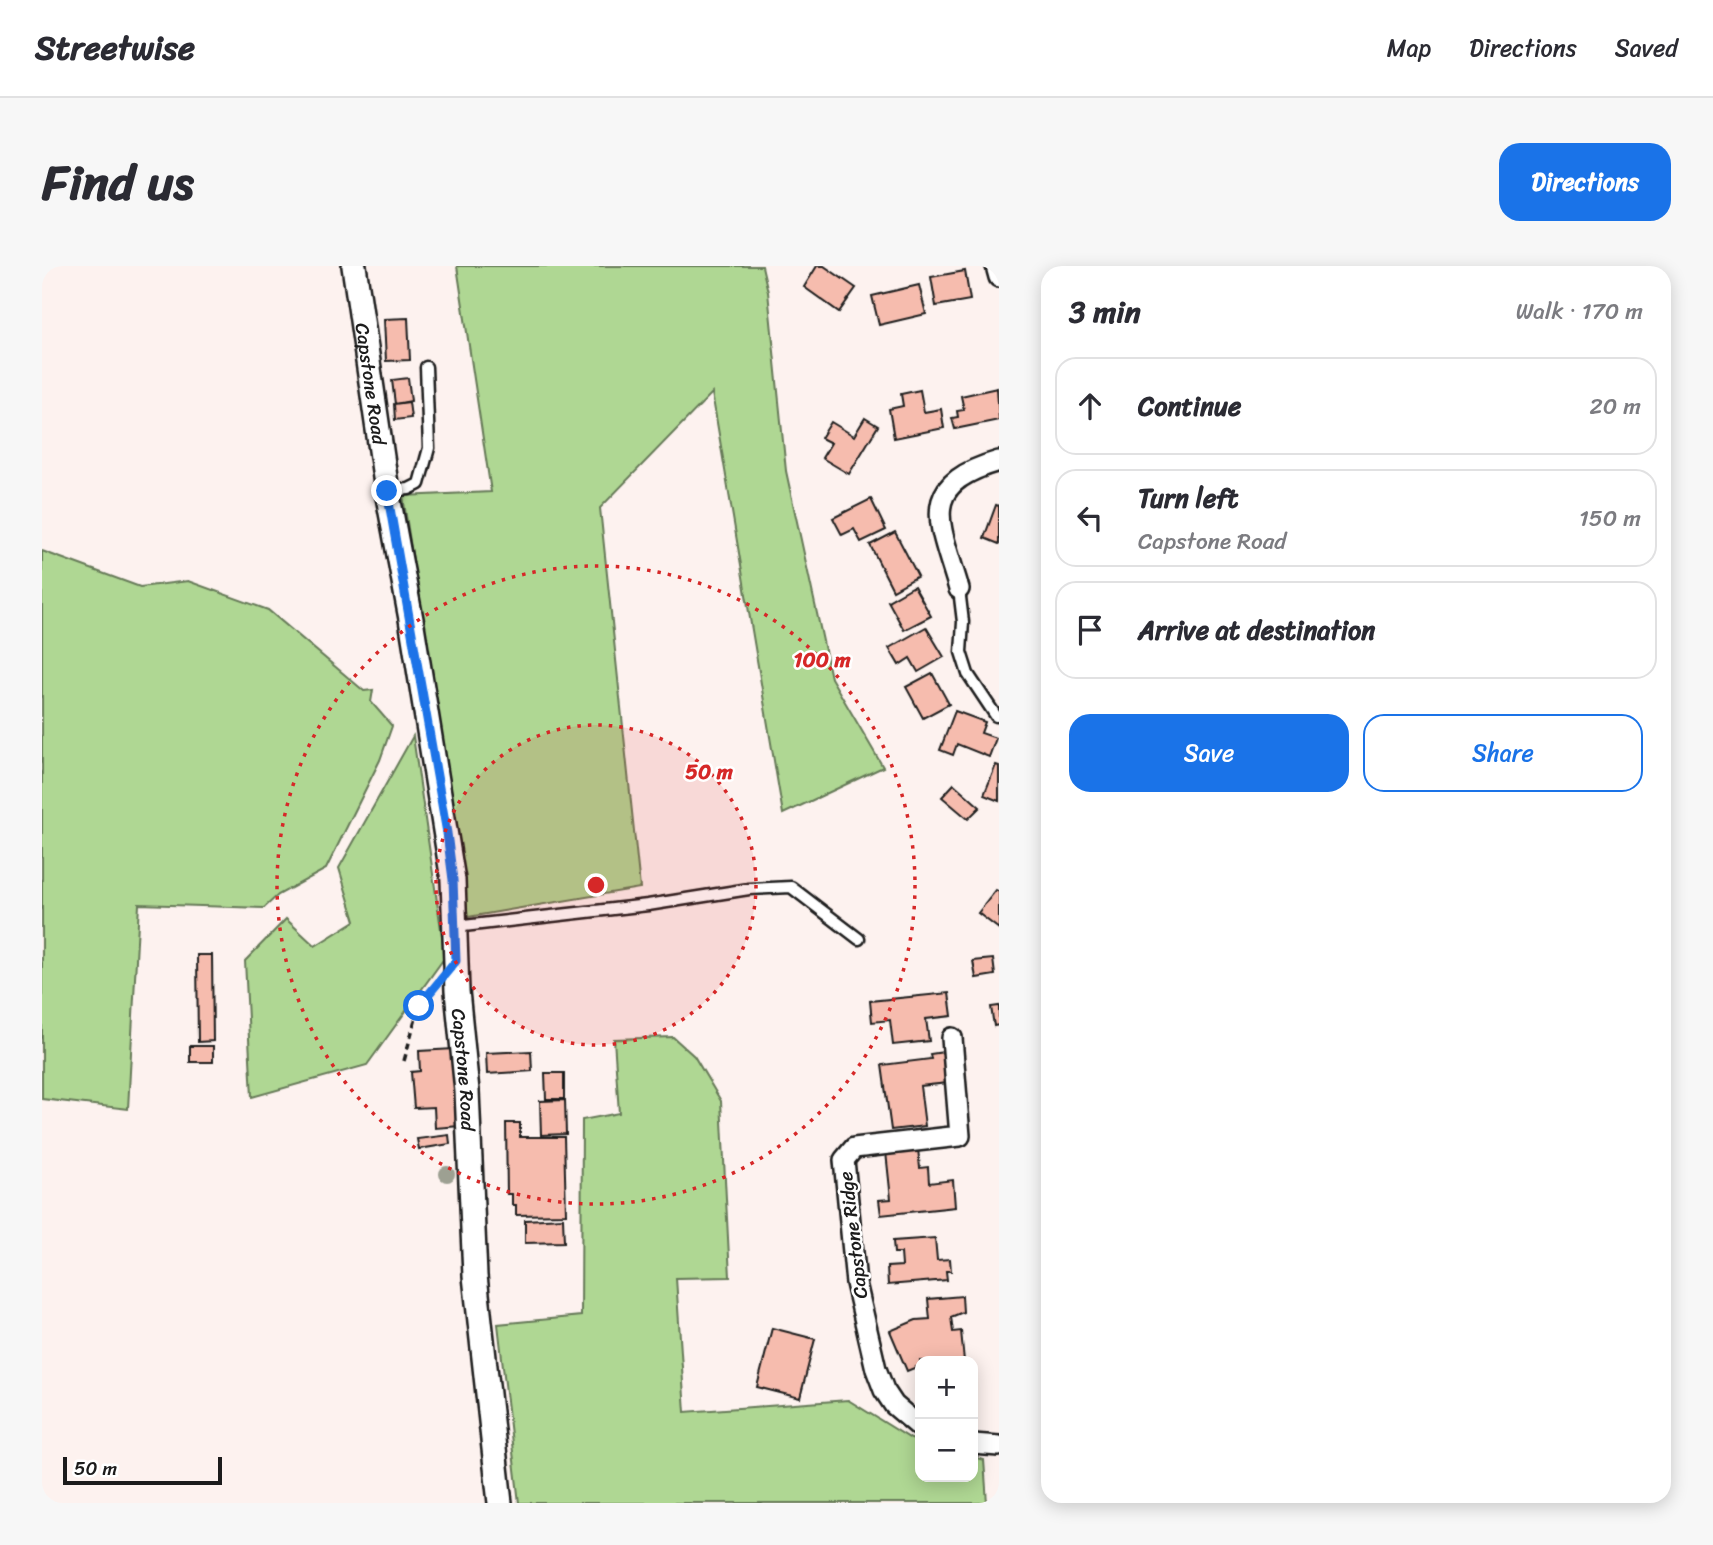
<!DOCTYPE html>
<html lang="en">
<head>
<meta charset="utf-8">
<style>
	body { margin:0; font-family:Sriracha,sans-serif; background:#f7f7f7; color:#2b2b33 }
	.controls { position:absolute; right:21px; bottom:21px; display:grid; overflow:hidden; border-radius:14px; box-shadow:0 4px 18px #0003 }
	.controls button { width:63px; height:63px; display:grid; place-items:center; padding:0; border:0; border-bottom:2px solid #e1e1e2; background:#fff; color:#2b2b33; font:35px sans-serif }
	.scale { position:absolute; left:21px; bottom:18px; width:159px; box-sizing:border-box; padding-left:7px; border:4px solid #1c1c1c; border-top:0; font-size:19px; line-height:24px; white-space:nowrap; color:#1c1c1c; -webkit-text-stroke:5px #fff; paint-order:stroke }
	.stop { position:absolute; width:21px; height:21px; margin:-16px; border:5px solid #1a73e8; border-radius:50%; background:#fff }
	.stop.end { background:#1a73e8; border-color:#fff; box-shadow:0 2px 7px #0008 }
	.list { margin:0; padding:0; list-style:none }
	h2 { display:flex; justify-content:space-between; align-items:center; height:91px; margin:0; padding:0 28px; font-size:30px }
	h2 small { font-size:23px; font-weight:400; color:#7c7c81 }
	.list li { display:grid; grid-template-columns:46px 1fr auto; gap:21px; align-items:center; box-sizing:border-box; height:98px; margin:0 14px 14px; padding:0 14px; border:2px solid #e1e1e2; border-radius:21px }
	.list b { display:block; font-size:26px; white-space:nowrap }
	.list p { margin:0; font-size:23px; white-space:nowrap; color:#7c7c81 }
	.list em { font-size:23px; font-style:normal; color:#7c7c81 }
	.actions { display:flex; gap:14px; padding:21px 28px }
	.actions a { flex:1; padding:16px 0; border:2px solid #1a73e8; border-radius:21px; text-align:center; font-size:24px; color:#1a73e8 }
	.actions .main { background:#1a73e8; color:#fff }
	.icon { flex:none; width:38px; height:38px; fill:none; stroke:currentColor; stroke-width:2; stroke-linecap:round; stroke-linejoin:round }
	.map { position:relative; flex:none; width:957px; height:1237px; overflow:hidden; border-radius:21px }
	header { display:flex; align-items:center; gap:42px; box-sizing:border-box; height:98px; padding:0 35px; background:#fff; border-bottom:2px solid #e1e1e2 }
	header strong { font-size:33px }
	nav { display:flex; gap:38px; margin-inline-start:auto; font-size:24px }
	.intro { display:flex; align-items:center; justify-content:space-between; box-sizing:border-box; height:168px; padding:0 42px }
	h1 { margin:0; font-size:49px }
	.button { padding:18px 32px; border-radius:21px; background:#1a73e8; color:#fff; font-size:24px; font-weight:700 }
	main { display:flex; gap:42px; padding:0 42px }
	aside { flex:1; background:#fff; border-radius:21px; box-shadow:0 4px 18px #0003 }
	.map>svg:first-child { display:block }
	.green { fill:#afd793; stroke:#667a58; stroke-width:2 }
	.building { fill:#f6bcae; stroke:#1c1c1c; stroke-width:2 }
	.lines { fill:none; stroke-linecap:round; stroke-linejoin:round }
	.service-casing { stroke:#1c1c1c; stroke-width:15 }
	.minor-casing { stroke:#1c1c1c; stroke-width:24 }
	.tertiary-casing { stroke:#1c1c1c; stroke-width:28 }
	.path { stroke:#1c1c1c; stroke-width:3.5; stroke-dasharray:7 5; stroke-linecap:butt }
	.service { stroke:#fff; stroke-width:10 }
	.minor { stroke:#fff; stroke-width:19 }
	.tertiary { stroke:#fff; stroke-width:23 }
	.tree { fill:#9da092 }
	.route { stroke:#1a73e8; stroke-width:9 }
	.ring { fill:none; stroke:#d62828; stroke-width:3.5; stroke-dasharray:3.5 7 }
	.labels { text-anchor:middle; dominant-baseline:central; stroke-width:5; stroke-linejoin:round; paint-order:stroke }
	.street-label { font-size:19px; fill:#1c1c1c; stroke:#fff }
	.centre { fill:#d62828; stroke:#fff; stroke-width:3.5 }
	.ring-label { font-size:21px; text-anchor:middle; font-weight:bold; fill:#d62828; stroke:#fff; stroke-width:5; stroke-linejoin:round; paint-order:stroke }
</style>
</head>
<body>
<header>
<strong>Streetwise</strong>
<nav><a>Map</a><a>Directions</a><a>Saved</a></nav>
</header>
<div class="intro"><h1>Find us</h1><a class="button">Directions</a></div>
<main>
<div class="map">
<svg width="957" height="1237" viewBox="0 0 957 1237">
	<rect width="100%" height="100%" fill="#fdf2ef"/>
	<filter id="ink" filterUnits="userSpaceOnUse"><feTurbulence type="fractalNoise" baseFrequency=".0143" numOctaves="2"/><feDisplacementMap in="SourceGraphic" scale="14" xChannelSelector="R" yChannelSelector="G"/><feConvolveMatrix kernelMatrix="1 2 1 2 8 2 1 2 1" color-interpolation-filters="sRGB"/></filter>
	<g filter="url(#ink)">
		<g class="green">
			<path d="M415 0H720L726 26 744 205 789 412 841 501 741 548 670 127 558 242 598 622 426 651 361 230 449 226Z"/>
			<path d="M0 285 98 321 146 315 226 344 322 425 331 424 329 436 350 460 338 494 284 603 236 629 222 642 97 638 86 843 0 833Z"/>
			<path d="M371 470 403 691 325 799 210 831 203 695 244 653 273 680 313 655 297 602Z"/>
			<path d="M631 771 652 790 679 835 688 1011 634 1012 643 1146 806 1134 869 1173 878 1175V1211H931V1191L942 1194 945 1237H477L456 1058 539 1050 540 854 577 847 572 773Z"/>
		</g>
		<g class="building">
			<path d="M775 0H782L814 22 797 46 762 21Z"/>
			<path d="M923 5 928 34 894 40 889 11Z"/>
			<path d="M877 19 884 48 837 59 830 30Z"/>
			<path d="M366 52 368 94 344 95 342 53Z"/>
			<path d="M366 112 369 135 353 138 350 114Z"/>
			<path d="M955 122 957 154 913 163 910 152 916 151 915 145 922 144 919 130Z"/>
			<path d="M878 124 882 146 899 143 902 162 852 172 847 143 861 140 859 128Z"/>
			<path d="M367 136 369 152 353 154 352 138Z"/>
			<path d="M823 152 836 160 807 208 780 192 789 177 779 172 789 156 812 170Z"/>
			<path d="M829 233 844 264 819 276 812 263 800 269 791 252Z"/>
			<path d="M954 239 957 240V278L942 272Z"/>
			<path d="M853 266 876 310 851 324 828 279Z"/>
			<path d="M872 320 889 350 862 364 846 335Z"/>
			<path d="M884 361 902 391 876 406 868 392 857 399 847 382Z"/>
			<path d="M890 407 907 438 881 452 864 421Z"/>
			<path d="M913 445 943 456 939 467 954 472 947 491 915 478 911 489 898 484Z"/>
			<path d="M954 499 957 500V535L942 529Z"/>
			<path d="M912 518 938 541 926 553 900 531Z"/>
			<path d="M954 624 957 626V663L936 647Z"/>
			<path d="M155 689H170L171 775 156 776Z"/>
			<path d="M951 693 953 709 934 712 931 695Z"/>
			<path d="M907 727 910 750 884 753 887 775 851 779 848 754 830 756 828 735Z"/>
			<path d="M957 740V759L952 760 949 741Z"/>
			<rect x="148" y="780" width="23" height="16"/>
			<path d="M412 783 418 860 393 862 392 841 372 842 369 806 378 805 377 785Z"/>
			<path d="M489 785 490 805 445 808 444 787Z"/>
			<path d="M902 786 906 817 878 820 883 860 849 864 840 799 889 793 888 788Z"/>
			<path d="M503 807H522V833H504Z"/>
			<path d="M523 834 524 868 499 869 498 835Z"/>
			<path d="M464 857H478V871H522L524 948 474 949V939H470V928H465Z"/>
			<path d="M407 869 408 878 377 883 375 873Z"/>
			<path d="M876 883 878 902 886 901 887 917 911 914 913 941 839 949 837 934 849 933 844 886Z"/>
			<path d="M521 952 522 976 483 977V954Z"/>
			<path d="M893 972 895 994 908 993 909 1005H904L905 1014 846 1019 845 1001 860 1000 859 987H852L851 975Z"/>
			<path d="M920 1030 921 1046 909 1051 911 1066 919 1065 922 1095H878V1111L877 1100 865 1105 848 1065 874 1054 888 1053 886 1033Z"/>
			<path d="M730 1062 773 1073 758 1132 715 1121Z"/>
		</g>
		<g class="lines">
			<defs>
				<g id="service">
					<path d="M346 225 367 223 377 218 387 182 384 101"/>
					<path d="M917 323 921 356 919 386 926 408 954 450"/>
					<path d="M413 661 606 639 707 623 749 621 817 673"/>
				</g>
				<g id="minor">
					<path d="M954 0 957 11"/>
					<path d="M917 323C898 257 873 219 957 195"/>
					<path d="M878 1161 852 1139 842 1124 834 1103 814 1017 802 894 812 882 918 870 910 772"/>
					<path d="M931 1178 957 1180"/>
				</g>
				<g id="tertiary">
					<path id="s1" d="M312 0 345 225 369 353 411 614 415 725 425 825 433 1010 458 1237"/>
				</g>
			</defs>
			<use href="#service" class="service-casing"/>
			<use href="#minor" class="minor-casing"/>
			<use href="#tertiary" class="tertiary-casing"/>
			<path class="path" d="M362 795 377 740 393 721"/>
			<use href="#service" class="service"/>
			<use href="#minor" class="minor"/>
			<use href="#tertiary" class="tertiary"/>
		</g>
		<circle class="tree" cx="405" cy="908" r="8"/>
	</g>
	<g class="lines" filter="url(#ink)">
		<path class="route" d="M345 225 405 567 411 614 414 695 377 740"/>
	</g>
	<circle cx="554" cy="619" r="160" fill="#d62828" fill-opacity=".12"/>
	<g class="ring">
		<circle cx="554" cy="619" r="160"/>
		<circle cx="554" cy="619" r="319"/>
	</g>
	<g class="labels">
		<g class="street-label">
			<text stroke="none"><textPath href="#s1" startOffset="119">Capstone Road</textPath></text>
			<text stroke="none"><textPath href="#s1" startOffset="812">Capstone Road</textPath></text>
			<text transform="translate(811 969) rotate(-97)">Capstone Ridge</text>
		</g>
	</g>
	<circle cx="554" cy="619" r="10" class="centre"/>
	<g class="ring-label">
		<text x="780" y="401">100 m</text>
		<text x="667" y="513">50 m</text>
	</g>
</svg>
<div class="controls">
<button>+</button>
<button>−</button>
</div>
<div class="scale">50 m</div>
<div class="stop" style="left:377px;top:740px"></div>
<div class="stop end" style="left:345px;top:225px"></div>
</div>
<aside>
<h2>3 min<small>Walk · 170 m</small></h2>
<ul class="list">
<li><svg class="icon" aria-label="ahead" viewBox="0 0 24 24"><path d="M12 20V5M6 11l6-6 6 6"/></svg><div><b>Continue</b></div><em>20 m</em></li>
<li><svg class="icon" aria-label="left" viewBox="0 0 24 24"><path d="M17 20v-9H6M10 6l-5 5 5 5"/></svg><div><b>Turn left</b><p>Capstone Road</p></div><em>150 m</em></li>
<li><svg class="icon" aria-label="arrive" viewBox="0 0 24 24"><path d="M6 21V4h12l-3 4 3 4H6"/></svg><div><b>Arrive at destination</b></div></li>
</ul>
<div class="actions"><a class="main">Save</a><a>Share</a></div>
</aside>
</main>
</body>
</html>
